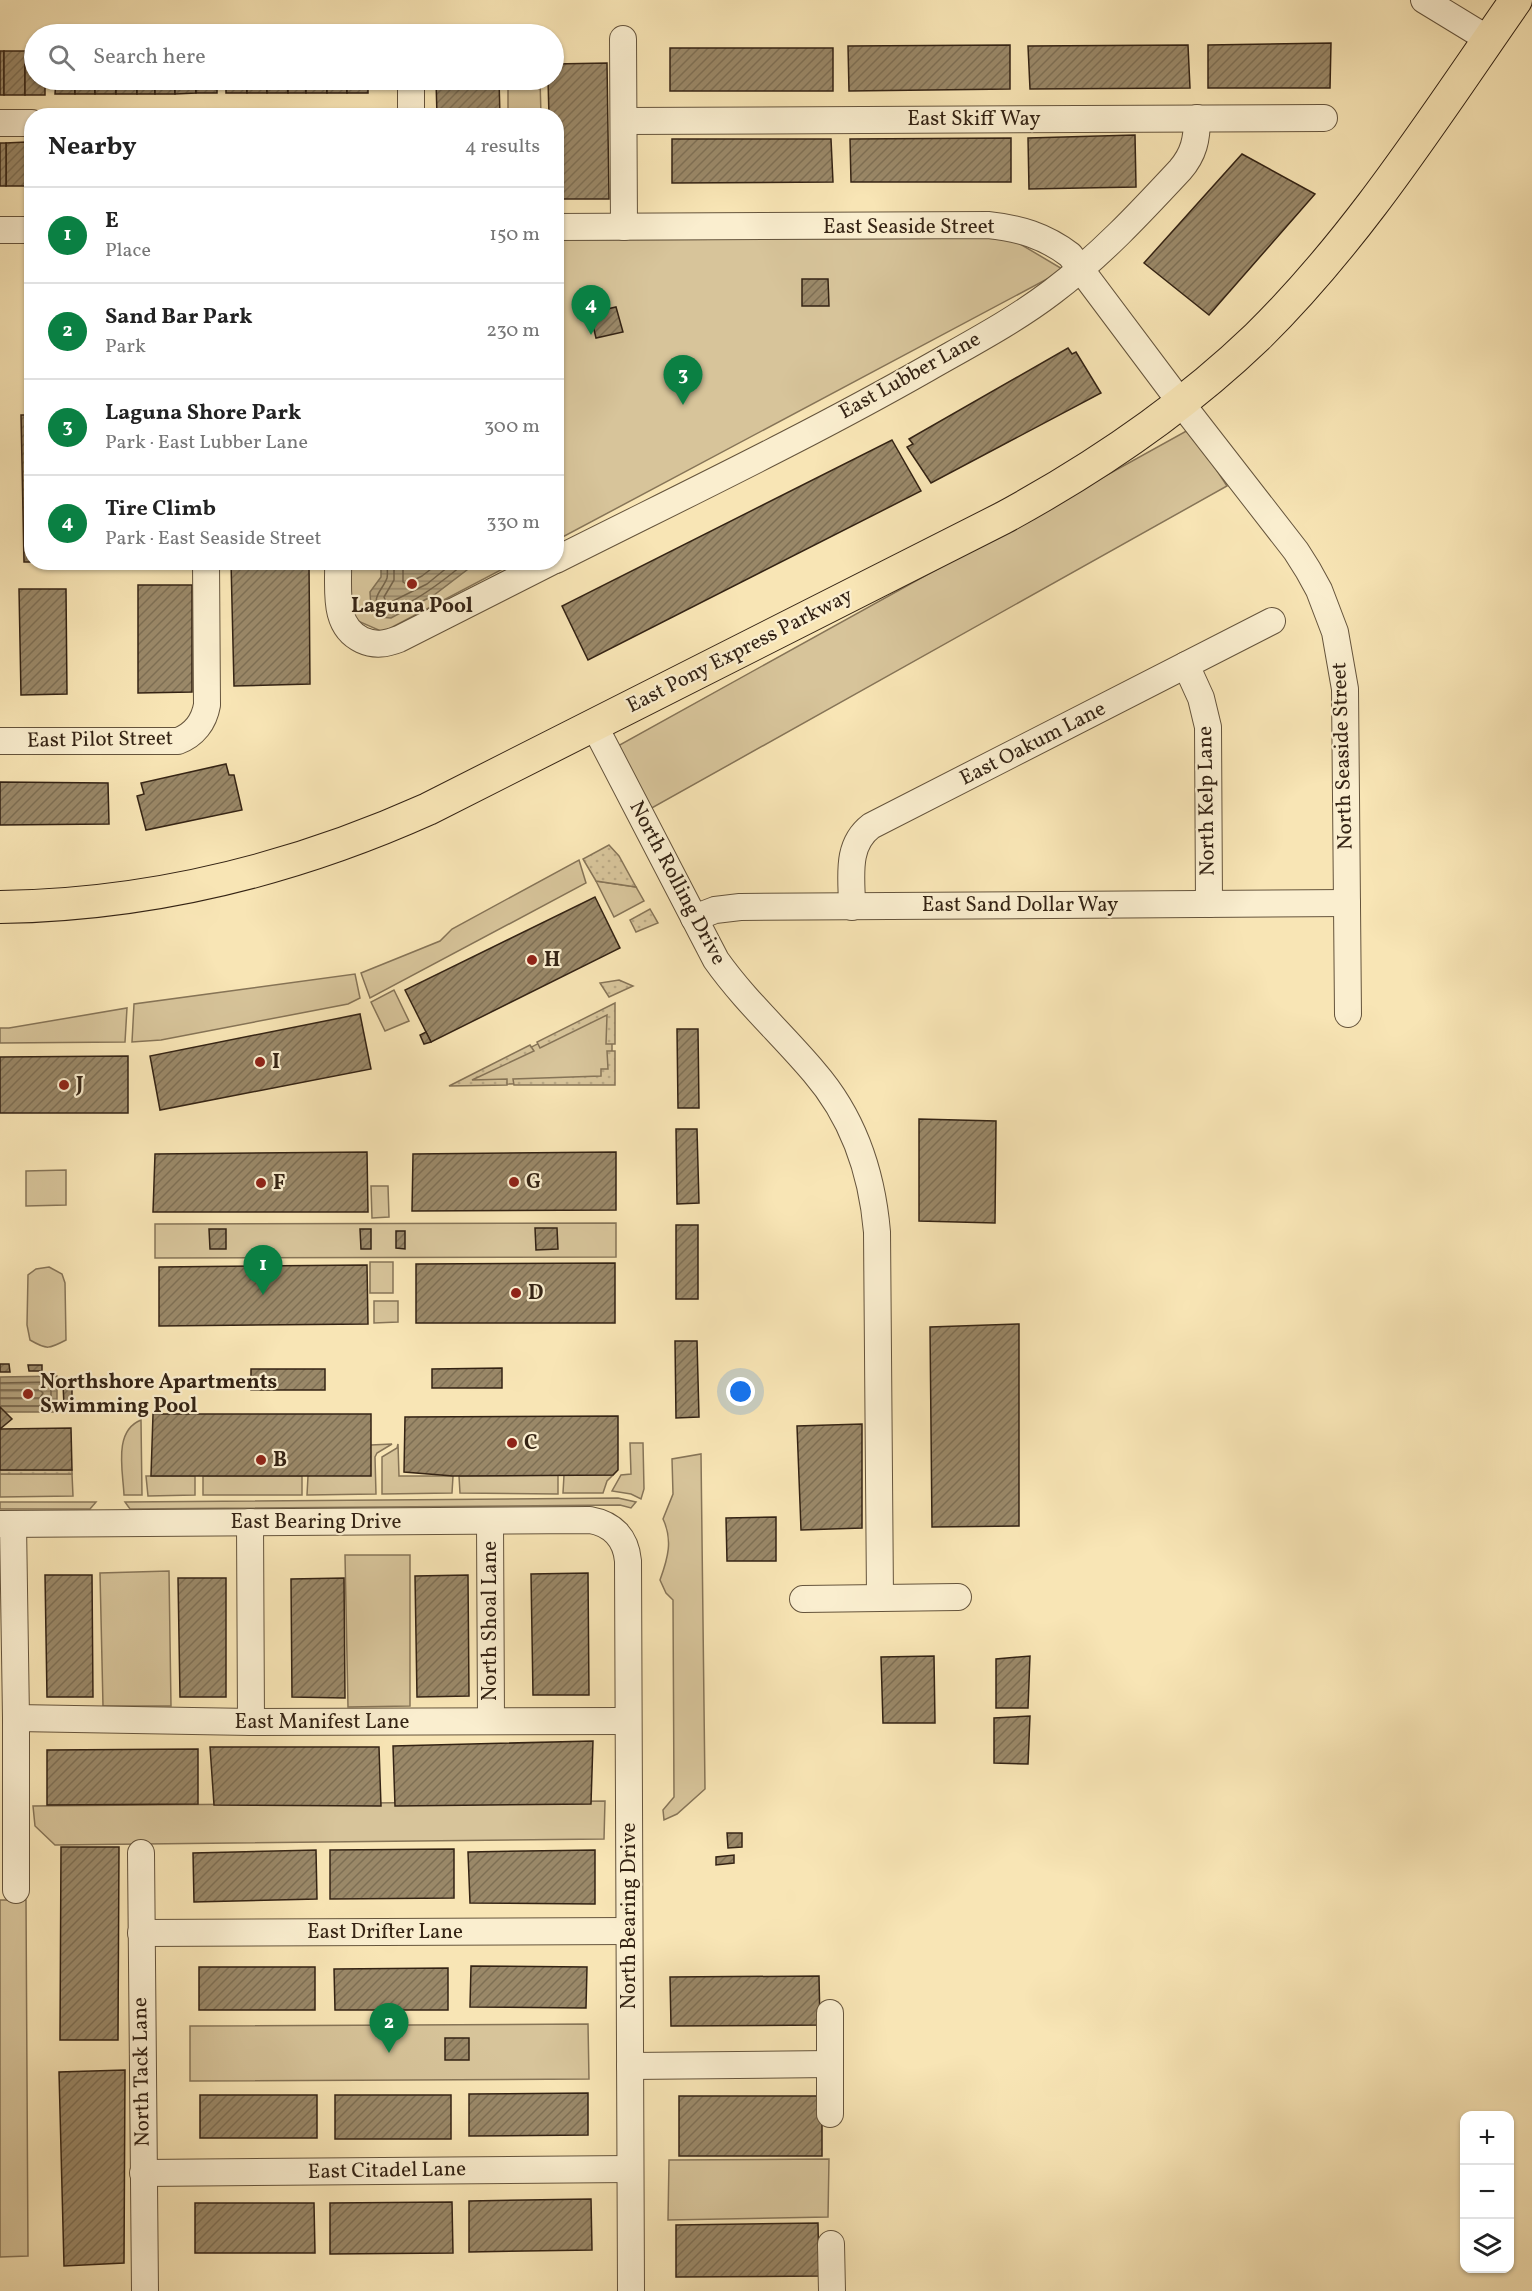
<!DOCTYPE html>
<html lang="en">
<head>
<meta charset="utf-8">
<style>
	body { margin:0; font-family:Vollkorn,serif; background:#f6f6f6; color:#222 }
	.controls { position:absolute; right:18px; bottom:18px; display:grid; overflow:hidden; border-radius:12px; box-shadow:0 2px 4px #0004 }
	.controls button { width:54px; height:54px; display:grid; place-items:center; padding:0; border:0; border-bottom:2px solid #e0e0e0; background:#fff; color:#222; font:30px sans-serif }
	.you { position:absolute; left:741px; top:1392px; width:21px; height:21px; margin:-15px; border:4px solid #fff; border-radius:50%; background:#1a73e8; box-shadow:0 0 0 9px #1a73e833 }
	.badge { display:grid; place-items:center; width:39px; height:39px; border-radius:50%; background:#0b8043; color:#fff; font-size:20px; font-weight:700 }
	.pin { position:absolute; translate:-50% -50px; filter:drop-shadow(0 2px 3px #0008) }
	.pin::after { content:''; position:absolute; top:32px; width:21px; height:18px; background:inherit; clip-path:polygon(0 0,100% 0,50% 100%) }
	.list { margin:0; padding:0; list-style:none }
	h2 { display:flex; justify-content:space-between; align-items:center; height:78px; margin:0; padding:0 24px; font-size:26px }
	h2 small { font-size:20px; font-weight:400; color:#767676 }
	.list li { display:grid; grid-template-columns:39px 1fr auto; gap:18px; align-items:center; box-sizing:border-box; height:96px; padding:0 24px; border-top:2px solid #e0e0e0 }
	.list b { display:block; font-size:22px; white-space:nowrap }
	.list p { margin:0; font-size:20px; white-space:nowrap; color:#767676 }
	.list em { font-size:20px; font-style:normal; color:#767676 }
	.icon { flex:none; width:33px; height:33px; fill:none; stroke:currentColor; stroke-width:2; stroke-linecap:round; stroke-linejoin:round }
	.map { position:relative; flex:none; width:1532px; height:2291px; overflow:hidden }
	.search { position:absolute; background:#fff; box-shadow:0 2px 4px #0004; left:24px; top:24px; width:540px; height:66px; display:flex; align-items:center; gap:15px; box-sizing:border-box; padding:0 21px; border-radius:33px; color:#767676; font-size:22px }
	.panel { position:absolute; background:#fff; box-shadow:0 2px 4px #0004; left:24px; top:108px; width:540px; height:462px; border-radius:24px }
	.map>svg:first-child { display:block }
	.green { fill:#d7c49a; stroke:#867457; stroke-width:1.5 }
	.garden { fill:url(#garden-dots); stroke:#867457; stroke-width:1.5 }
	.water { fill:url(#water-rules); stroke:#817054; stroke-width:1.5 }
	.lines { fill:none; stroke-linecap:round; stroke-linejoin:round }
	.shore { stroke:#746349; stroke-width:1.5 }
	.building { fill:url(#building-hatch); stroke:#342314; stroke-width:1.5 }
	.minor-casing { stroke:#65543c; stroke-width:28 }
	.major-casing { stroke:#342314; stroke-width:34 }
	.minor { stroke:#faeecf; stroke-width:26 }
	.major { stroke:#f8e5b5; stroke-width:32 }
	.poi-dot { fill:#8f2418; stroke:#faeecf; stroke-width:2 }
	.labels { text-anchor:middle; dominant-baseline:central; stroke-width:4.5; stroke-linejoin:round; paint-order:stroke }
	.street-label { font-size:21px; fill:#342314; stroke:#faeecf }
	.poi-label { font-size:21px; font-weight:bold; fill:#342314; stroke:#faeecf; text-anchor:start }
</style>
</head>
<body>
<div class="map">
<svg width="1532" height="2291" viewBox="0 0 1532 2291">
	<defs>
		<pattern id="garden-dots" width="8" height="8" patternUnits="userSpaceOnUse" patternTransform="scale(1.5)"><rect width="8" height="8" fill="#d7c49a"/><path d="M2 2h.1M6 6h.1" fill="none" stroke="#b9a884" stroke-width="1.8" stroke-linecap="round"/></pattern>
		<pattern id="water-rules" width="6" height="5" patternUnits="userSpaceOnUse" patternTransform="scale(1.5)"><rect width="6" height="5" fill="#b5a37e"/><path d="M0 2.5h6" fill="none" stroke="#948466"/></pattern>
		<pattern id="building-hatch" width="6" height="6" patternUnits="userSpaceOnUse" patternTransform="scale(1.5)"><rect width="6" height="6" fill="#9a8868"/><path d="M-1 1l2-2M0 6l6-6M5 7l2-2" fill="none" stroke="#7e6f54"/></pattern>
	</defs>
	<rect width="100%" height="100%" fill="#f8e5b5"/>
	<filter id="stains"><feTurbulence type="fractalNoise" baseFrequency=".00333" numOctaves="4"/><feColorMatrix values="0 0 0 0 .2 0 0 0 0 .09 0 0 0 0 .02 0 0 0 .5 -.17"/></filter>
	<radialGradient id="worn" r=".72"><stop offset=".6" stop-color="#630" stop-opacity="0"/><stop offset="1" stop-color="#630" stop-opacity=".3"/></radialGradient>
	<g class="green">
		<path d="M508 80H540L541 115H508Z"/>
		<path d="M1010 238 1064 270 557 540V240Z"/>
		<path d="M1190 429 1227 486 650 809 616 747Z"/>
		<path d="M351 563H514L383 632 351 618Z"/>
		<path d="M579 860 586 883 370 998 361 973 440 941 452 929Z"/>
		<path d="M596 881 636 887 644 901 614 917Z"/>
		<path d="M355 974 360 998 348 1004 161 1040 132 1042 134 1004Z"/>
		<path d="M394 990 409 1021 385 1031 371 1002Z"/>
		<path d="M612 1006V1082L457 1085Z"/>
		<path d="M127 1008 125 1042 0 1043V1028H9Z"/>
		<path d="M66 1170V1205L26 1206V1171Z"/>
		<path d="M371 1186H388L389 1217 372 1218Z"/>
		<path d="M616 1223V1257L155 1258V1224Z"/>
		<rect x="370" y="1262" width="23" height="31"/>
		<path d="M49 1267 62 1274 65 1283 66 1340C49 1349 47 1350 30 1340L27 1325 28 1275 36 1269Z"/>
		<path d="M374 1301H398V1322L374 1323Z"/>
		<path d="M141 1420 142 1495H124C123 1471 113 1431 141 1420Z"/>
		<path d="M630 1443H643L644 1489 641 1499 631 1494 612 1491 621 1475 631 1474Z"/>
		<path d="M392 1444 377 1453 375 1457 376 1494 307 1495 308 1476 371 1445Z"/>
		<path d="M398 1444 399 1476H453L452 1493 382 1494V1457L397 1448Z"/>
		<path d="M701 1454 705 1789 677 1814 664 1820 663 1810 674 1797 673 1600 666 1593 660 1580C668 1558 673 1540 663 1519L673 1494 672 1459Z"/>
		<path d="M0 1474H72L73 1496 0 1497Z"/>
		<path d="M558 1475V1494L460 1493 459 1476Z"/>
		<path d="M564 1475H613L607 1481 603 1493H563Z"/>
		<path d="M146 1476H195V1495L148 1496Z"/>
		<rect x="203" y="1476" width="99" height="19"/>
		<path d="M618 1498 636 1502 631 1508 620 1505 130 1509 125 1502Z"/>
		<path d="M0 1502H96L90 1509H0Z"/>
		<path d="M345 1555H410V1706L348 1707Z"/>
		<path d="M169 1571 171 1706H103L100 1573Z"/>
		<path d="M605 1801 604 1839 55 1845 35 1826 33 1806Z"/>
		<path d="M0 1900H26L28 2256 0 2257Z"/>
		<path d="M588 2024 589 2079 190 2081V2026Z"/>
		<path d="M829 2159 828 2217 668 2220 669 2160Z"/>
	</g>
	<g class="garden">
		<path d="M609 845 619 856 636 887 596 881 583 859Z"/>
		<path d="M650 909 658 923 636 932 630 920Z"/>
		<path d="M619 980 633 986 609 997 600 983Z"/>
		<path d="M615 1003V1044H606L607 1015 540 1048 537 1042Z"/>
		<path d="M530 1045 534 1051 472 1080 507 1079V1085L449 1086Z"/>
		<path d="M607 1051H615V1085H514L513 1079 601 1076V1069H608Z"/>
		<rect x="0" y="1470" width="72" height="4"/>
	</g>
	<g class="water">
		<path d="M381 563V562L476 563 434 595 391 618 378 617 371 609 370 592 381 577Z"/>
		<path d="M57 1376V1412H0V1377Z"/>
	</g>
	<g class="lines">
		<g class="shore">
			<path d="M387 562C387 567 388 574 387 578 383 590 369 598 381 611 404 613 448 577 466 562"/>
			<path d="M394 562V580L384 597 387 604 427 584 454 562"/>
			<path d="M403 562V582L406 584 422 576 440 562"/>
			<path d="M0 1383 48 1382 51 1385V1403L49 1406H1"/>
			<path d="M0 1390H40L43 1393 40 1398H0"/>
		</g>
	</g>
	<g class="building">
		<path d="M1331 43 1330 88H1208V45Z"/>
		<path d="M1010 45V89L849 91 848 46Z"/>
		<path d="M1188 45 1190 88 1030 89 1028 46Z"/>
		<rect x="670" y="48" width="163" height="43"/>
		<rect x="0" y="51" width="4" height="44"/>
		<rect x="4" y="51" width="21" height="44"/>
		<path d="M25 51H34V80H45V95H25Z"/>
		<path d="M607 63 609 199H556V116H549L548 80H554V64Z"/>
		<path d="M56 80H75V94H55Z"/>
		<rect x="75" y="80" width="20" height="14"/>
		<rect x="95" y="80" width="21" height="14"/>
		<rect x="116" y="80" width="21" height="14"/>
		<rect x="137" y="80" width="18" height="14"/>
		<rect x="155" y="80" width="20" height="14"/>
		<path d="M175 80H196V93L175 94Z"/>
		<rect x="196" y="80" width="21" height="13"/>
		<rect x="226" y="80" width="21" height="13"/>
		<rect x="247" y="80" width="20" height="13"/>
		<rect x="267" y="80" width="21" height="13"/>
		<rect x="288" y="80" width="18" height="13"/>
		<rect x="306" y="80" width="21" height="13"/>
		<rect x="327" y="80" width="20" height="13"/>
		<rect x="347" y="80" width="21" height="13"/>
		<path d="M436 80H499L500 116H437Z"/>
		<path d="M1135 135 1136 187 1029 189 1028 138Z"/>
		<path d="M1011 138V182H851L850 139Z"/>
		<path d="M672 139H831L833 182 672 183Z"/>
		<rect x="26" y="142" width="6" height="44"/>
		<path d="M26 142V186H6V143Z"/>
		<rect x="0" y="143" width="6" height="43"/>
		<path d="M1242 154 1315 194 1209 315 1144 263Z"/>
		<path d="M802 279H828L829 306H802Z"/>
		<path d="M28 280H32V400H27Z"/>
		<path d="M616 307 623 332 596 338 590 313Z"/>
		<path d="M1068 348 1072 354 1076 352 1101 393 931 483 907 447 913 444 909 439Z"/>
		<path d="M21 415H32V562H24Z"/>
		<path d="M892 440 921 491 588 660 562 606Z"/>
		<path d="M231 562H309L310 684 234 686Z"/>
		<path d="M138 585H192V692L138 693Z"/>
		<path d="M19 589H66L67 694 21 695Z"/>
		<path d="M226 764 229 775H234L242 810 146 830 137 796 144 794 141 783Z"/>
		<path d="M0 782 108 783 109 824 0 825Z"/>
		<path d="M595 897 620 948 431 1042 405 990Z"/>
		<path d="M360 1014 371 1069 160 1110 150 1056Z"/>
		<path d="M677 1029H698L699 1108H678Z"/>
		<path d="M426 1032 431 1042 424 1044 420 1035Z"/>
		<path d="M128 1056V1113H0V1057Z"/>
		<path d="M919 1119 996 1121 995 1223 919 1221Z"/>
		<path d="M676 1129H697L699 1203 677 1204Z"/>
		<path d="M367 1152 368 1212H153L155 1154Z"/>
		<path d="M616 1152V1210L412 1211 413 1154Z"/>
		<rect x="676" y="1225" width="22" height="74"/>
		<path d="M535 1228H557L558 1249 536 1250Z"/>
		<path d="M209 1229H226V1249H210Z"/>
		<path d="M360 1229H371V1249H361Z"/>
		<path d="M396 1231H405V1249L396 1248Z"/>
		<path d="M615 1263V1323H416V1264Z"/>
		<path d="M367 1265 368 1324 159 1326V1267Z"/>
		<path d="M1019 1324V1526L932 1527 930 1327Z"/>
		<path d="M675 1341H697L699 1417 676 1418Z"/>
		<path d="M0 1364H9L10 1372H0Z"/>
		<path d="M28 1365H42V1371H29Z"/>
		<path d="M502 1368V1388H432V1369Z"/>
		<rect x="251" y="1369" width="74" height="21"/>
		<path d="M63 1385H72V1404L64 1405Z"/>
		<path d="M0 1407 12 1419 0 1429Z"/>
		<path d="M153 1414H371V1476H151Z"/>
		<path d="M618 1416V1470L613 1475 453 1476 404 1472 405 1417Z"/>
		<path d="M862 1424V1528L801 1530 797 1426Z"/>
		<path d="M71 1428 72 1470H0V1429Z"/>
		<path d="M776 1517V1561H727L726 1518Z"/>
		<path d="M588 1573 589 1695H533L531 1574Z"/>
		<path d="M45 1575H92L93 1697H47Z"/>
		<path d="M468 1575 469 1696 417 1697 415 1576Z"/>
		<path d="M178 1578H226V1697H180Z"/>
		<path d="M344 1578 345 1698 292 1697 291 1579Z"/>
		<path d="M934 1656 935 1723H883L881 1657Z"/>
		<path d="M1030 1656 1028 1708H996V1659Z"/>
		<path d="M1030 1716 1028 1764 994 1763V1718Z"/>
		<path d="M593 1741 591 1804 395 1806 393 1746Z"/>
		<path d="M210 1747H379L381 1806 214 1805Z"/>
		<path d="M198 1749V1804L47 1805V1750Z"/>
		<path d="M727 1833H742V1847L728 1848Z"/>
		<path d="M61 1847H119L118 2040H60Z"/>
		<path d="M454 1849V1898L330 1899V1850Z"/>
		<path d="M316 1850 317 1899 194 1902 193 1853Z"/>
		<path d="M595 1850V1904L470 1903 468 1852Z"/>
		<path d="M734 1855V1863L716 1865V1857Z"/>
		<path d="M471 1966 587 1967 586 2008 470 2007Z"/>
		<rect x="199" y="1967" width="116" height="43"/>
		<path d="M448 1968V2010H335L334 1969Z"/>
		<path d="M819 1976 820 2025 671 2026 670 1977Z"/>
		<rect x="445" y="2038" width="24" height="22"/>
		<path d="M125 2070 124 2263 64 2266 59 2072Z"/>
		<path d="M588 2093V2135L469 2136V2094Z"/>
		<rect x="200" y="2095" width="117" height="43"/>
		<rect x="335" y="2095" width="116" height="44"/>
		<rect x="679" y="2096" width="143" height="60"/>
		<path d="M591 2199 592 2250 469 2252V2201Z"/>
		<path d="M452 2202 453 2253 330 2254V2203Z"/>
		<path d="M195 2203H314L315 2253H195Z"/>
		<path d="M818 2223 819 2276 676 2277V2225Z"/>
	</g>
	<g class="lines">
		<defs>
			<g id="minor">
				<path d="M1424 0 1488 39"/>
				<path d="M623 39 624 227"/>
				<path d="M411 80V116"/>
				<path d="M624 121 1324 118"/>
				<path d="M0 123H32"/>
				<path d="M556 227 988 225C1019 228 1045 236 1070 255L1181 403 1296 551 1308 570 1319 590 1335 632 1345 689 1348 1014"/>
				<path d="M0 230H32"/>
				<path d="M556 560C681 497 807 437 928 368 970 344 1014 321 1052 292 1100 256 1140 213 1180 170 1194 154 1197 139 1197 118"/>
				<path d="M338 562C339 589 332 626 362 640 375 646 386 644 399 639L551 562"/>
				<path d="M1186 665 1201 698 1208 727 1209 904"/>
				<path d="M594 725 716 960C745 1001 782 1034 814 1072 853 1117 872 1173 877 1232L880 1598"/>
				<path d="M0 741H178C194 735 204 722 207 705L206 562"/>
				<path d="M852 907C852 878 845 846 871 826L1272 621"/>
				<path d="M694 918 715 910 740 907 1347 903"/>
				<path d="M490 1521 491 1721"/>
				<path d="M250 1522 251 1722"/>
				<path d="M0 1524 590 1520C613 1524 626 1538 628 1561L631 2291"/>
				<path d="M13 1524 16 1718V1890"/>
				<path d="M803 1599 958 1597"/>
				<path d="M16 1718 251 1722 628 1721"/>
				<path d="M141 1853 145 2291"/>
				<path d="M141 1933 629 1931"/>
				<path d="M830 2013V2114"/>
				<path d="M630 2066 830 2064"/>
				<path d="M143 2173 630 2169"/>
				<path d="M831 2244 832 2291"/>
			</g>
			<path id="major" d="M0 907C149 905 292 870 428 809L1003 518C1095 468 1181 410 1257 337 1358 238 1435 116 1516 0"/>
		</defs>
		<use href="#minor" class="minor-casing"/>
		<use href="#major" class="major-casing"/>
		<use href="#minor" class="minor"/>
		<use href="#major" class="major"/>
	</g>
	<g class="poi-dot">
		<circle cx="412" cy="584" r="6"/>
		<circle cx="532" cy="960" r="6"/>
		<circle cx="260" cy="1062" r="6"/>
		<circle cx="64" cy="1085" r="6"/>
		<circle cx="514" cy="1182" r="6"/>
		<circle cx="261" cy="1183" r="6"/>
		<circle cx="516" cy="1293" r="6"/>
		<circle cx="28" cy="1394" r="6"/>
		<circle cx="512" cy="1443" r="6"/>
		<circle cx="261" cy="1460" r="6"/>
	</g>
	<g class="labels">
		<g class="street-label">
			<text x="974" y="119">East Skiff Way</text>
			<text x="909" y="227">East Seaside Street</text>
			<text transform="translate(910 376) rotate(-29)">East Lubber Lane</text>
			<text transform="translate(740 651) rotate(-27)">East Pony Express Parkway</text>
			<text transform="translate(100 740) rotate(-1)">East Pilot Street</text>
			<text transform="translate(1033 744) rotate(-27)">East Oakum Lane</text>
			<text transform="translate(1343 756) rotate(-92)">North Seaside Street</text>
			<text transform="translate(1207 801) rotate(-91)">North Kelp Lane</text>
			<text transform="translate(677 883) rotate(62)">North Rolling Drive</text>
			<text x="1020" y="905">East Sand Dollar Way</text>
			<text x="316" y="1522">East Bearing Drive</text>
			<text transform="translate(490 1621) rotate(-90)">North Shoal Lane</text>
			<text x="322" y="1722">East Manifest Lane</text>
			<text transform="translate(629 1916) rotate(-90)">North Bearing Drive</text>
			<text x="385" y="1932">East Drifter Lane</text>
			<text transform="translate(142 2072) rotate(-91)">North Tack Lane</text>
			<text transform="translate(387 2171) rotate(-1)">East Citadel Lane</text>
		</g>
		<g class="poi-label">
			<text x="412" y="606" text-anchor="middle">Laguna Pool</text>
			<text x="544" y="960">H</text>
			<text x="272" y="1062">I</text>
			<text x="76" y="1085">J</text>
			<text x="526" y="1182">G</text>
			<text x="273" y="1183">F</text>
			<text x="528" y="1293">D</text>
			<text x="40" y="1382">Northshore Apartments<tspan x="40" dy="24">Swimming Pool</tspan></text>
			<text x="524" y="1443">C</text>
			<text x="273" y="1460">B</text>
		</g>
	</g>
	<rect width="100%" height="100%" filter="url(#stains)"/>
	<rect width="100%" height="100%" fill="url(#worn)"/>
</svg>
<div class="controls">
<button>+</button>
<button>−</button>
<button><svg class="icon" aria-label="layers" viewBox="0 0 24 24"><path d="M12 4l9 5-9 5-9-5zM3 14l9 5 9-5"/></svg></button>
</div>
<div class="you"></div>
<div class="pin badge" style="left:263px;top:1295px">1</div>
<div class="pin badge" style="left:389px;top:2053px">2</div>
<div class="pin badge" style="left:683px;top:405px">3</div>
<div class="pin badge" style="left:591px;top:335px">4</div>
<div class="search"><svg class="icon" aria-label="search" viewBox="0 0 24 24"><circle cx="10" cy="10" r="6"/><path d="M15 15l6 6"/></svg>Search here</div>
<section class="panel">
<h2>Nearby<small>4 results</small></h2>
<ul class="list">
<li><span class="badge">1</span><div><b>E</b><p>Place</p></div><em>150 m</em></li>
<li><span class="badge">2</span><div><b>Sand Bar Park</b><p>Park</p></div><em>230 m</em></li>
<li><span class="badge">3</span><div><b>Laguna Shore Park</b><p>Park · East Lubber Lane</p></div><em>300 m</em></li>
<li><span class="badge">4</span><div><b>Tire Climb</b><p>Park · East Seaside Street</p></div><em>330 m</em></li>
</ul>
</section>
</div>
</body>
</html>
